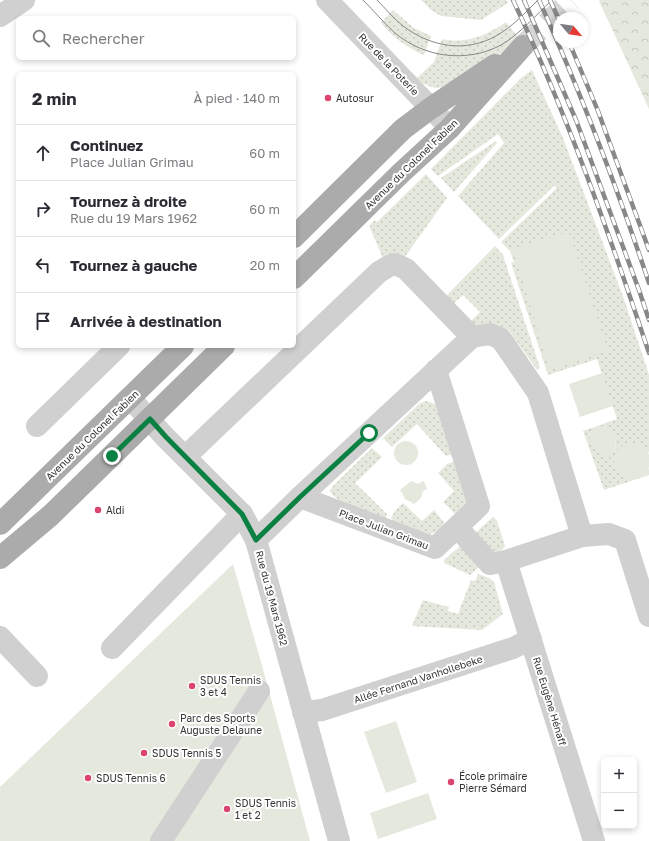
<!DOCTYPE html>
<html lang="fr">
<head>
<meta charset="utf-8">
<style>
	body { margin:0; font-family:"Golos Text",sans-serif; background:#f2f2f3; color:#2b2b33 }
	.controls { position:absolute; right:12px; bottom:12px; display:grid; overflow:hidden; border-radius:6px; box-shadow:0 2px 6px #0003 }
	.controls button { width:36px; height:36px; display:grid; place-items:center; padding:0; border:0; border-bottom:1px solid #e1e1e2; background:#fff; color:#2b2b33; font:20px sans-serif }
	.compass { position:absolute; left:553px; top:12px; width:36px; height:36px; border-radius:50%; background:#fff; box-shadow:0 2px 6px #0003; rotate:119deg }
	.stop { position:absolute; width:12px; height:12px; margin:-9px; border:3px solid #0b8043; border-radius:50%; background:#fff }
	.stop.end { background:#0b8043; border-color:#fff; box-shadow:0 1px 4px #0008 }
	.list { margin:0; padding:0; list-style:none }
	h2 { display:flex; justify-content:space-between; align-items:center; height:52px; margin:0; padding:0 16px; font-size:17px }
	h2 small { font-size:13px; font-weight:400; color:#7c7c81 }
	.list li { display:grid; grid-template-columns:26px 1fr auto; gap:12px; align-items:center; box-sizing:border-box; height:56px; padding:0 16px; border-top:1px solid #e1e1e2 }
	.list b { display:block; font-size:15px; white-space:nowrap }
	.list p { margin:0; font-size:13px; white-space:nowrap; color:#7c7c81 }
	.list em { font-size:13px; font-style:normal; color:#7c7c81 }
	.icon { flex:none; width:22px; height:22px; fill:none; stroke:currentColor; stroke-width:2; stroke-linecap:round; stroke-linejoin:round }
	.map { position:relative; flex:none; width:649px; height:841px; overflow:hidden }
	.search { position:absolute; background:#fff; box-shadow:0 2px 6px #0003; left:16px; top:16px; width:280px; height:44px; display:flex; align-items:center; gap:10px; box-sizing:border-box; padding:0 14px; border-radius:6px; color:#7c7c81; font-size:15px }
	.panel { position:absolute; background:#fff; box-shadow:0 2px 6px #0003; left:16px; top:72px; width:280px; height:276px; border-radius:6px }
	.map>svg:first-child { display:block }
	.grass { fill:url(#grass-dots); fill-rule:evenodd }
	.forest { fill:url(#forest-crowns) }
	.park { fill:#e5e9dd }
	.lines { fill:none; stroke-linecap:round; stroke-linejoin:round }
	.major-tunnel { stroke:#d6d6d6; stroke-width:22; stroke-dasharray:22 11; stroke-linecap:butt }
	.minor { stroke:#d0d0d0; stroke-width:22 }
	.major { stroke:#ababab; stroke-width:22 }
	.tram { stroke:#888; stroke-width:1 }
	.rail-casing { stroke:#888; stroke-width:4.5 }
	.rail { stroke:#fff; stroke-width:3; stroke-dasharray:9; stroke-linecap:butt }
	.route { stroke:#0b8043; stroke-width:5 }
	.poi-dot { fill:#da456f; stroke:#fff; stroke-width:1.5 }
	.labels { text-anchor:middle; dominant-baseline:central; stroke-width:4; stroke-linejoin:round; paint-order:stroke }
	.street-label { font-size:10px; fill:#333; stroke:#fff }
	.poi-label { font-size:10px; fill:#333; stroke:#fff; text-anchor:start }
</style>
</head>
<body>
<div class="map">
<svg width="649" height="841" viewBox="0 0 649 841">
	<defs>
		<pattern id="grass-dots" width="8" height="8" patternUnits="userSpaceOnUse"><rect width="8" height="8" fill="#e5e9dd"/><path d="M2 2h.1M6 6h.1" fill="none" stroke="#c5c8be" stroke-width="1.8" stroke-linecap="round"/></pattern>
		<pattern id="forest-crowns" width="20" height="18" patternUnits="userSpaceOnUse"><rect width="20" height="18" fill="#e5e9dd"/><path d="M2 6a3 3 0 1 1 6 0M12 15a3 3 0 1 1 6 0" fill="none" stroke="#c5c8be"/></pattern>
	</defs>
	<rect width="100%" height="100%" fill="#fff"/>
	<g class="grass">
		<path d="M421 0H506L508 3 481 20 441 16 431 10Z"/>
		<path d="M393 10 414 28 431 36 424 55C406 47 394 38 381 23Z"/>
		<path d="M506 22 519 38 506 51 484 63 445 87 435 88 429 86 422 83 417 78 434 62 442 39C466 44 486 36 506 22Z"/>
		<path d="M532 70 563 138 624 299 649 375V454L648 451 624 477C635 480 643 477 649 468V475L604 490 583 431 617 419 597 359 548 375 511 263 514 262 510 251 501 242 556 189 555 185 499 239 458 196 504 143 498 134 438 176 431 169 520 79ZM599 426C609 425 611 434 616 442L614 450 590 439 593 431Z"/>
		<path d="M496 141 497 143 454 192 441 178Z"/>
		<path d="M426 174 447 198 404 258H383L370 228V225L375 220 377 222Z"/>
		<path d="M495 246 503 255 540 368 537 370 508 329 503 333 468 324 480 312 463 295 451 306 444 298Z"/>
		<path d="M427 401 439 406 454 454 446 456 417 424 392 447 383 438 420 403Z"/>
		<path d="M372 448 382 457 355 483 387 514 385 519C372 513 336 504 330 491L332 487Z"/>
		<path d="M456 461 469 502 457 516 443 502 454 491 438 473 447 464Z"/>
		<path d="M403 503 422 521 434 510 446 525 436 532 430 534 394 522 391 518 395 511Z"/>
		<path d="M493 517 497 521 505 546 504 548 489 559 475 533Z"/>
		<path d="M460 546 485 562 470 575 444 563V560Z"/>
		<path d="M478 574 489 578 494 582 503 614 482 630 412 626 423 600 449 607 448 611 458 614 471 580 475 581Z"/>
	</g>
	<path class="forest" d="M600 0H649V109L599 1Z"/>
	<g class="park">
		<path d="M569 232 608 350 550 370 513 249Z"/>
		<path d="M602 373 613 406 580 417 569 384Z"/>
		<path d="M599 426C615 424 621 447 609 456 594 455 582 434 599 426Z"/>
		<circle cx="406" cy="453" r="12"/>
		<circle cx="632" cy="461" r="18"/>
		<path d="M411 481 418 484 424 481 427 489 423 491 421 498 414 504 405 499 400 490Z"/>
		<path d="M233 564 261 662 310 841H0V787Z"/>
		<path d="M396 721 417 782 386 793 364 732Z"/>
		<path d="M428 793 437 819 378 839 370 813Z"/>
	</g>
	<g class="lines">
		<path class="major-tunnel" d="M523 46 571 0"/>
		<g class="minor">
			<path d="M327 0 450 128"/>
			<path d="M0 16 24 0"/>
			<path d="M472 337 490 334 501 339 538 393 582 536"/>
			<path d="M130 398 165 437 242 514 256 540 339 841"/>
			<path d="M37 426 119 346"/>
			<path d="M185 457 379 272 389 266 395 264 406 269 472 337"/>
			<path d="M300 497 435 548 479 506 436 370"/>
			<path d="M457 527 490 564 506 561 582 536 609 534 625 540 649 616"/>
			<path d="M256 540 300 497 472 337"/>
			<path d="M506 561 594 841"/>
			<path d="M0 637 37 676"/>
			<path d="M112 648 242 514"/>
			<path d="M303 712 322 710 513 648 531 639"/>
			<path d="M161 841 259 691"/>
		</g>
		<g class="major">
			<path d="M294 237 403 129 431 108 495 65"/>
			<path d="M294 278 401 173 450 128 523 46"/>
			<path d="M0 524 183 346"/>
			<path d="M0 558 51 515 224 346"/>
		</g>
		<g class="tram">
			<path d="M363 0C374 11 384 23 395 33 425 58 467 63 501 45 520 34 536 15 552 0"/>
			<path d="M377 0C386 9 394 19 403 26 431 47 465 53 496 36 512 27 525 13 538 0"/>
		</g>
		<defs>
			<g id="rail">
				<path d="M513 0C567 114 609 233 649 353"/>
				<path d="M524 0 576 120 639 290 649 320"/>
				<path d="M539 0C581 93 617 187 649 283"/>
				<path d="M550 0 559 20"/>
				<path d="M569 42 598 111 649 250"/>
			</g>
		</defs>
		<use href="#rail" class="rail-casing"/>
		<use href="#rail" class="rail"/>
	</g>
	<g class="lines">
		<path class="route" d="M112 456 150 419 166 437 242 514 256 540 300 497 369 433"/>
	</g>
	<g class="poi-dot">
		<circle cx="328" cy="98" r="4"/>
		<circle cx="98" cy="510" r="4"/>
		<circle cx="192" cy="686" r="4"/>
		<circle cx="172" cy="724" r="4"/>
		<circle cx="144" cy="753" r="4"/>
		<circle cx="88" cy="778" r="4"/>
		<circle cx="451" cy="782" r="4"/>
		<circle cx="227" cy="809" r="4"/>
	</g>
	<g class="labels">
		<g class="street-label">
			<text transform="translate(389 64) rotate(46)">Rue de la Poterie</text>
			<text transform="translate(411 164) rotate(-44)">Avenue du Colonel Fabien</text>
			<text transform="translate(92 435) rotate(-44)">Avenue du Colonel Fabien</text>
			<text transform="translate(384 529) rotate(21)">Place Julian Grimau</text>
			<text transform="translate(272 598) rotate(75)">Rue du 19 Mars 1962</text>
			<text transform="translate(418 679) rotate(-18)">Allée Fernand Vanhollebeke</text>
			<text transform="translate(550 701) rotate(73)">Rue Eugène Hénaff</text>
		</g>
		<g class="poi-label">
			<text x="336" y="98">Autosur</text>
			<text x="106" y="510">Aldi</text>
			<text x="200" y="680">SDUS Tennis<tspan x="200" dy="12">3 et 4</tspan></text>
			<text x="180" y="718">Parc des Sports<tspan x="180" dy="12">Auguste Delaune</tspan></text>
			<text x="152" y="753">SDUS Tennis 5</text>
			<text x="459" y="776">École primaire<tspan x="459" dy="12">Pierre Sémard</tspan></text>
			<text x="96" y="778">SDUS Tennis 6</text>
			<text x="235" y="803">SDUS Tennis<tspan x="235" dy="12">1 et 2</tspan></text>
		</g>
	</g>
</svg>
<div class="controls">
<button>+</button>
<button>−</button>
</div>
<svg class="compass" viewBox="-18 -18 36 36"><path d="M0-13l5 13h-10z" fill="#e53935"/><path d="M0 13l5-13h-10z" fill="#7c7c81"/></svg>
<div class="stop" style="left:369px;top:433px"></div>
<div class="stop end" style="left:112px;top:456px"></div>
<div class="search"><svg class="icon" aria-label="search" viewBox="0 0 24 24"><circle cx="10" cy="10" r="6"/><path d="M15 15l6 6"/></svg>Rechercher</div>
<section class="panel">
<h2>2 min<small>À pied · 140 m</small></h2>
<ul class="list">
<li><svg class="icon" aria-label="ahead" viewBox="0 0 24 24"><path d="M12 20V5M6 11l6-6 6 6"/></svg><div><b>Continuez</b><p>Place Julian Grimau</p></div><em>60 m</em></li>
<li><svg class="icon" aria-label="right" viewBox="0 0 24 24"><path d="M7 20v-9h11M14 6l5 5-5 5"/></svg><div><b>Tournez à droite</b><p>Rue du 19 Mars 1962</p></div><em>60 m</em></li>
<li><svg class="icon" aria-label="left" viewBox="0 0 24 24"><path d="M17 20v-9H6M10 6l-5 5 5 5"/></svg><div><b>Tournez à gauche</b></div><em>20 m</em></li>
<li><svg class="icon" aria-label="arrive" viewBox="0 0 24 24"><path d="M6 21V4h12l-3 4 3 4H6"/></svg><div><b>Arrivée à destination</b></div></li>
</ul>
</section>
</div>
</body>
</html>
